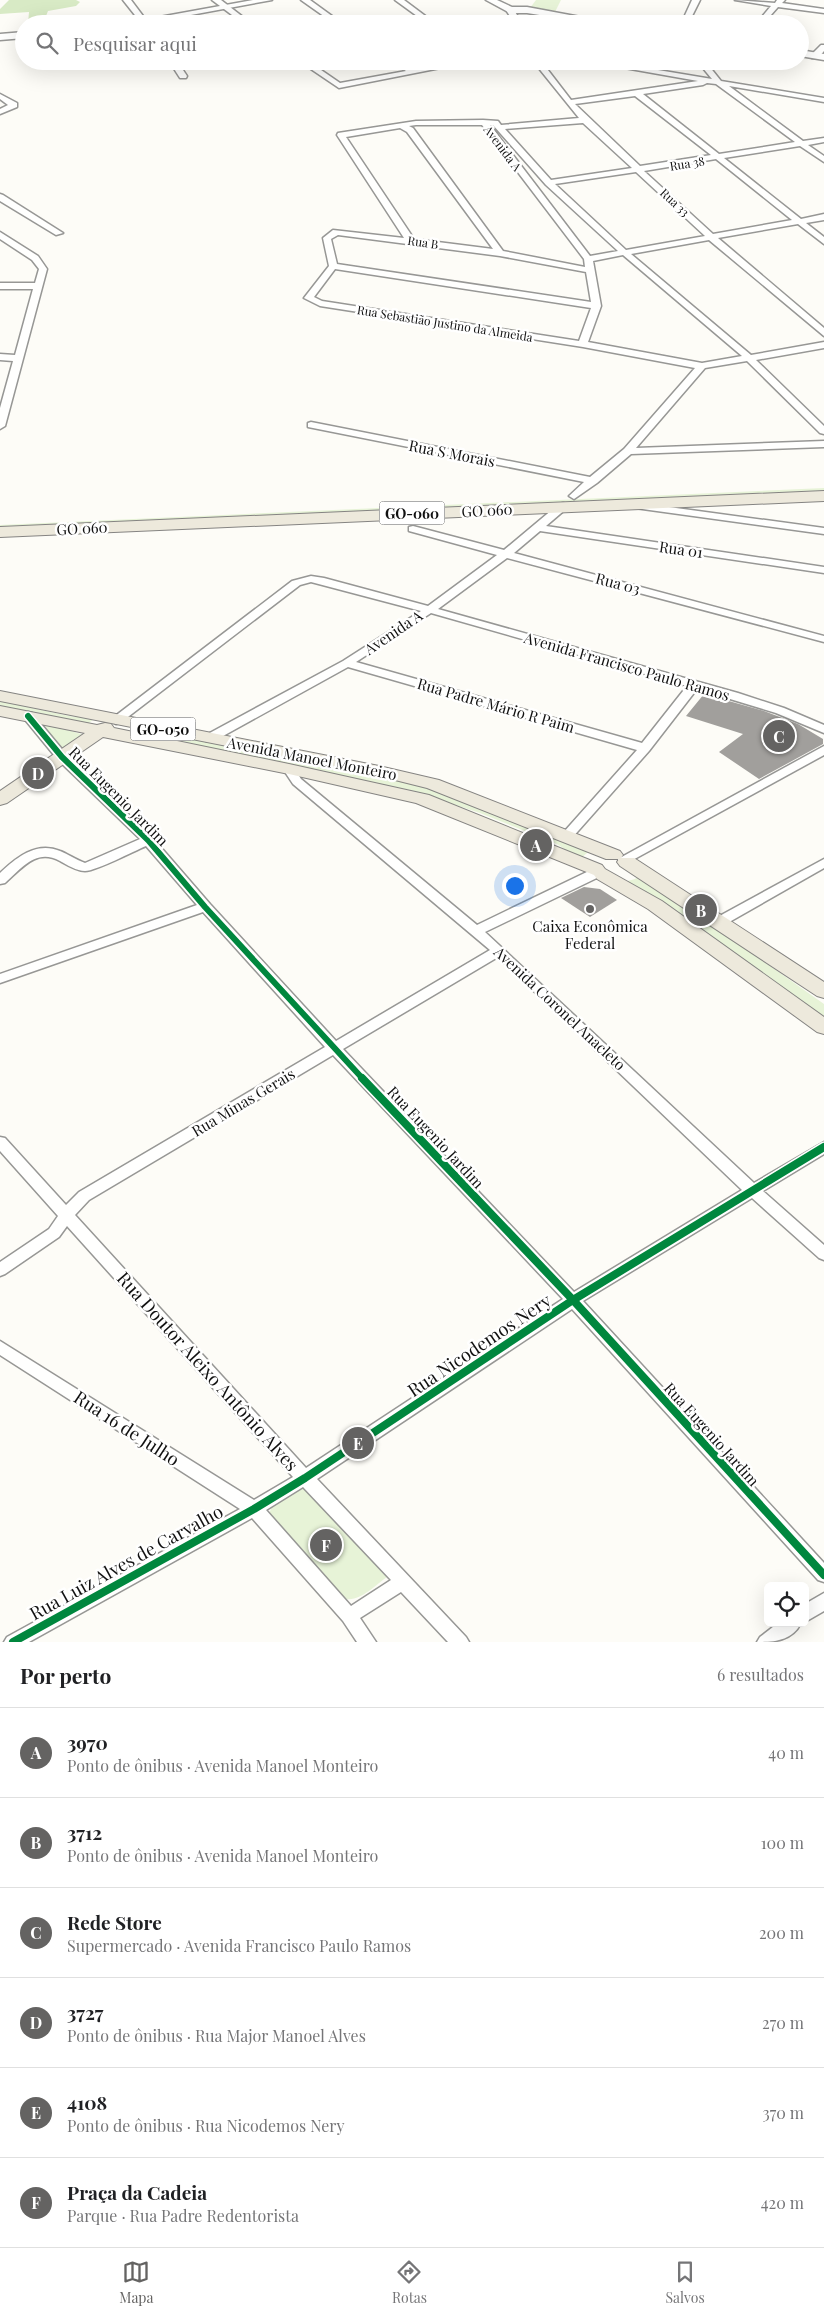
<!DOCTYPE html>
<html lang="pt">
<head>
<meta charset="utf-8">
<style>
	body { margin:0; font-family:"Playfair Display",serif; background:#f2f2f2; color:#202124 }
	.controls { position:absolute; right:15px; bottom:15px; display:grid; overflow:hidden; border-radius:8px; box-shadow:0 5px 20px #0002 }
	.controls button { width:45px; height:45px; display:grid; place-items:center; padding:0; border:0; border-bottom:1px solid #e0e0e0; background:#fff; color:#202124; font:25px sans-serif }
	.you { position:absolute; left:514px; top:885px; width:18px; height:18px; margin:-12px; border:4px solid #fff; border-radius:50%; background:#1a73e8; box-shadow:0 0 0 8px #1a73e833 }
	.badge { display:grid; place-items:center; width:32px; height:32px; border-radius:50%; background:#646362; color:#fff; font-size:16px; font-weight:700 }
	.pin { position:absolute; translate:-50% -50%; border:2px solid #fff; box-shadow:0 1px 5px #0006 }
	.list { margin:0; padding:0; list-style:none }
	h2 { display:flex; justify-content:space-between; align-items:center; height:65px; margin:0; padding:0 20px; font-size:21px }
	h2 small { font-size:16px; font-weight:400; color:#757577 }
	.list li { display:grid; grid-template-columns:32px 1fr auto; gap:15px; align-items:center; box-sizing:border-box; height:90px; padding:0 20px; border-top:1px solid #e0e0e0 }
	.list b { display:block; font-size:19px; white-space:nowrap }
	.list p { margin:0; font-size:16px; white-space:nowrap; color:#757577 }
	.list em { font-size:16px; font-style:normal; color:#757577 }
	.icon { flex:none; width:28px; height:28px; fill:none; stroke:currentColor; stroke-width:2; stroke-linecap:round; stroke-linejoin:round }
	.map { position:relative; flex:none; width:824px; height:1642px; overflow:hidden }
	.search { position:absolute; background:#fff; box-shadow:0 5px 20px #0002; left:15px; right:15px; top:15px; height:55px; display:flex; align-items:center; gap:12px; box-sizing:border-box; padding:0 18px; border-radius:28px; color:#757577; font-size:19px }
	.sheet { height:605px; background:#fff }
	nav { display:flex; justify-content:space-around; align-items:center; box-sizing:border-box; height:70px; border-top:1px solid #e0e0e0; background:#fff; font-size:14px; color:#757577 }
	nav a { display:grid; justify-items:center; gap:2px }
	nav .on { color:#646362 }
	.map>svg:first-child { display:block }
	.green { fill:#e7f3d7 }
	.forest { fill:#d8eac5 }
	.building { fill:#a19f9c }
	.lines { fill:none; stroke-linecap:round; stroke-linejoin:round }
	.minor-casing { stroke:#979795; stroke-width:3 }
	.tertiary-casing { stroke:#979795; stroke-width:3 }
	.primary-casing { stroke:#858482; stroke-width:2 }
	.minor { fill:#fffffe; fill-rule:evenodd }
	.tertiary { fill:#fffffe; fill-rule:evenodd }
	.primary { fill:#ede9dc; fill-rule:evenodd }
	.cycleway-far1-casing { stroke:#fff; stroke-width:9 }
	.cycleway-casing { stroke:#fff; stroke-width:11 }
	.cycleway-far1 { stroke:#00873e; stroke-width:6 }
	.cycleway { stroke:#00873e; stroke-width:8 }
	.poi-dot { fill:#646362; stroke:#fff; stroke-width:2 }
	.labels { text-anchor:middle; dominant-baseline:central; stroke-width:5; stroke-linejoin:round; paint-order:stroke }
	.far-street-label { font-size:12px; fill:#111; stroke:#fff }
	.shield { fill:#fff; stroke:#585858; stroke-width:1 }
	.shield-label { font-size:14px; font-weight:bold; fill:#111 }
	.street-label { font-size:15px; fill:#111; stroke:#fff }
	.poi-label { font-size:15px; fill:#111; stroke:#fff }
	.near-street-label { font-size:18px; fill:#111; stroke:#fff }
</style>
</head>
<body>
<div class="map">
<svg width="824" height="1642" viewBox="0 0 824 1642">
	<rect width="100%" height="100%" fill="#fdfcf7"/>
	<g class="green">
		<path d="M536 0H561L555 12 530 8Z"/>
		<path d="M824 488V492L0 529V525Z"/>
		<path d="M0 701 69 716 94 719 86 725 0 709Z"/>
		<path d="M34 720 81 734 82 736 62 753Z"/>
		<path d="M140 729 429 786 598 850 587 853 580 859 557 844 480 813 410 790 129 733Z"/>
		<path d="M640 874 824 1004V1019L624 882 635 879Z"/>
		<path d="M302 1489H307L387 1577C374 1586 356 1606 341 1597L269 1515 272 1505Z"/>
	</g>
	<path class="forest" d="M9 0H76L80 2 76 6 48 11 46 16 49 24H28L29 12 0 14V9Z"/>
	<g class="building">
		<path d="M704 694 764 711 798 724 823 739V744L759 779 719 752 743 734 686 716Z"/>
		<path d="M584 887 600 889 617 900 590 917 561 898Z"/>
	</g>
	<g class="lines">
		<defs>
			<g id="minor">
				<path d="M123 0H131L149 24H142Z"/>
				<path d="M212 0H221L252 24H244Z"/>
				<path d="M301 0H310L343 24H335Z"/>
				<path d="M395 0H404L436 24H428Z"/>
				<path d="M692 0H700L688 24H681Z"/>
				<path d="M735 0 775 3 777 0H785L782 3 824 9V13L778 7 763 24H756L771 6Z"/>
				<path d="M510 8H513L522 24H515L506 10Z"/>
				<path d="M821 45H824V51L818 58H812V54Z"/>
				<path d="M169 61H177L187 76 186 78H180Z"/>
				<path d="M299 61H308L340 83 406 71 391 61H400L414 70 459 61H476L339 88Z"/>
				<path d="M533 61H541L571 100 698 81 585 61H604L712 79 697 61H705L721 81 824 98V102L729 86 803 141 824 138V142L808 145 824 156V162L800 146 724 158 801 219 824 214V220L806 223 824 237V244L798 224 718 238 824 328V336L709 240 631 254 751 355 824 342V348L756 360 824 426V434L820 433 747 361 705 368 636 448 824 441V447L631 454 597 483 574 499 569 496 584 482 308 427V423L311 422 590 477 624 449 695 368 583 347 320 306 304 298 329 266 323 238 333 230 404 238 337 135 338 133 416 121 483 120 498 121 501 125 579 118ZM707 83 716 84 795 142 719 154 643 94 703 85ZM635 96 711 155 640 166 575 104ZM583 123 632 168 551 180 505 129ZM416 125H482L584 259 585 267 503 251 413 128 409 126ZM490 125H493L546 185 618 251 590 256ZM400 128 407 132 493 249 414 239 346 137ZM716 159 792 220 713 234 644 171ZM636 172 705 236 626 250 555 184ZM338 235 500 256 586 272 591 302 337 264 331 239ZM623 255 742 356 702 363 588 342 601 306 593 261ZM335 269 591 308 579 341 322 301 314 297Z"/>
				<path d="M0 94 17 103V107L0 114V109L8 105 0 99Z"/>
				<path d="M0 194 3 195 63 233 56 235 0 201Z"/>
				<path d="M0 232 38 256 47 269 5 426 0 429V408L13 361 0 360V354L15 355 33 289H0V283H35L39 269 32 260 0 239Z"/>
				<path d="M563 503 567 504V508L546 526 824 567V573L540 531 514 553 824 636V642L507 558 438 609 738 693 784 708 824 725V733L776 713 697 689 649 751 571 839H563L561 836 563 833 637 750 348 667 214 741H206L204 738 206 735 343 661 421 611 311 582 300 585 120 723 116 724 110 720 292 581 311 576 324 578 428 606 497 555 409 531V527L413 526 504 550 559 504ZM431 613 687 686 642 743 356 662Z"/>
				<path d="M639 503 824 528V534L635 508V504Z"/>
				<path d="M28 712 32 713 66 754 152 837 210 904 336 1041 490 950 293 784 283 769 285 766H293L301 779 477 925 593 869H603L604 872 603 875 485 932 754 1183 824 1142V1154L763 1191 824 1245V1260L819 1258 752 1198 583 1301 824 1563V1582L818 1580 572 1309 317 1479 466 1637 469 1642H448L401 1592 360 1618 376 1642H357L343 1621 252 1518 29 1642H4L7 1637 240 1509 0 1355V1341L254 1500 293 1477 67 1226 59 1237 5 1274 0 1276V1262L49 1229 58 1216 0 1151V1137L5 1138 66 1205 79 1192 325 1047 203 912 0 983V974L197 905 146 846C134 851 96 871 85 871 77 871 67 865 60 861 36 848 22 868 5 883L0 884V873C16 858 36 841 60 851 68 854 76 860 85 863L140 839 58 760 22 716ZM498 957 742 1190 574 1292 343 1049ZM333 1055 563 1299 306 1468 75 1215 89 1200ZM303 1487 391 1580 351 1606 266 1510Z"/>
				<path d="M824 746V755L629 862H619L618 859Z"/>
				<path d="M824 859V868L724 925H714L712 922 714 919Z"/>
				<path d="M824 1593V1611L805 1622V1604Z"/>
				<path d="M778 1623H801C792 1641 774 1642 757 1642L760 1637Z"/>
			</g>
			<g id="tertiary">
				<path d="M253 0H272L142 24H121Z"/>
				<path d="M486 0H497L512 7H527L618 24H596L527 13H510Z"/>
				<path d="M24 32V38L0 40V34Z"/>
				<path d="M800 50 824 54V60L800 56Z"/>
			</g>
			<g id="primary">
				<path d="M824 491V501L0 537V527Z"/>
				<path d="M0 691 379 766 439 780 620 851 623 855 621 858H634L824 982V998L817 996 620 866 617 862 619 859H606L427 788 379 776 0 701Z"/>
				<path d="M0 706 97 725 105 723 111 724 114 728 289 764 429 795 602 865 605 869 662 901 824 1017V1034L817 1032 648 909 597 879 594 875 416 803 289 774 103 737 7 803 0 805V791L85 733 0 716Z"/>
			</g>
		</defs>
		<use href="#minor" class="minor-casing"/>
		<use href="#tertiary" class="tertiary-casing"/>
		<use href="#primary" class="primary-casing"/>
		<use href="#minor" class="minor"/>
		<use href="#tertiary" class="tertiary"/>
		<use href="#primary" class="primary"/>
		<defs>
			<path id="cycleway-far1" d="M28 716 62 757 148 840 205 907 363 1079"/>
			<g id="cycleway">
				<path d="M362 1078 573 1300 824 1575"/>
				<path d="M13 1642 254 1509 305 1478 573 1300 824 1147"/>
			</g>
		</defs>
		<use href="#cycleway-far1" class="cycleway-far1-casing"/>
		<use href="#cycleway" class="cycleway-casing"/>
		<use href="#cycleway-far1" class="cycleway-far1"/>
		<use href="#cycleway" class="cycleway"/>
	</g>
	<circle class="poi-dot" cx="590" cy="909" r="5"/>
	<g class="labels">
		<g class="far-street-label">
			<text transform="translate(503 148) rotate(53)">Avenida A</text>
			<text transform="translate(687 163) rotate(-9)">Rua 38</text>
			<text transform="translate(675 202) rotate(43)">Rua 33</text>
			<text transform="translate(423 242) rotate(8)">Rua B</text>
			<text transform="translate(445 323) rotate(9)">Rua Sebastião Justino da Almeida</text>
		</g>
		<g class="shield">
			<rect x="379.5" y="501.5" width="65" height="23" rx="4"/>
			<rect x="130.5" y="717.5" width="65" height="23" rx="4"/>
		</g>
		<g class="shield-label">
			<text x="412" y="513">GO-060</text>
			<text x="163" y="729">GO-050</text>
		</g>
		<g class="street-label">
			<text transform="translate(452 453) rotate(11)">Rua S Morais</text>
			<text transform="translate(487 510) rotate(-3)">GO 060</text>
			<text transform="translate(82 528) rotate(-3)">GO 060</text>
			<text transform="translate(681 549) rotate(8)">Rua 01</text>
			<text transform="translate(618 583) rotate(15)">Rua 03</text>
			<text transform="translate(393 632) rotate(-34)">Avenida A</text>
			<text transform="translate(627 666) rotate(16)">Avenida Francisco Paulo Ramos</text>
			<text transform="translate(496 705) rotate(16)">Rua Padre Mário R Paim</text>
			<text transform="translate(312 758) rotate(11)">Avenida Manoel Monteiro</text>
			<text transform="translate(119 796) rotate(45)">Rua Eugenio Jardim</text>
			<text transform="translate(560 1008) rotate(43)">Avenida Coronel Anacleto</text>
			<text transform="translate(243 1102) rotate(-31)">Rua Minas Gerais</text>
			<text transform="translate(436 1137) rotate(47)">Rua Eugenio Jardim</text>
			<text transform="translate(712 1434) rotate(48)">Rua Eugenio Jardim</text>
		</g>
		<g class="poi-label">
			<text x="590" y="926">Caixa Econômica<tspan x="590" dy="17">Federal</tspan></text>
		</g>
		<g class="near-street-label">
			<text transform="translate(479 1345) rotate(-34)">Rua Nicodemos Nery</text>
			<text transform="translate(208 1371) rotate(48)">Rua Doutor Aleixo Antônio Alves</text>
			<text transform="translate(127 1428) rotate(33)">Rua 16 de Julho</text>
			<text transform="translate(126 1562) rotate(-29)">Rua Luiz Alves de Carvalho</text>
		</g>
	</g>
</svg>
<div class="controls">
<button><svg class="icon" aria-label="locate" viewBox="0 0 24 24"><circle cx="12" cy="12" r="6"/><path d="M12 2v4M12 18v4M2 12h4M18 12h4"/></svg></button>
</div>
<div class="you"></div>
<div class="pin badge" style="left:536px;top:845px">A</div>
<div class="pin badge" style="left:701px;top:910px">B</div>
<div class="pin badge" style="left:779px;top:736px">C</div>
<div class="pin badge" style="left:38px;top:773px">D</div>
<div class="pin badge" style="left:358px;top:1443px">E</div>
<div class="pin badge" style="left:326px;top:1545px">F</div>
<div class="search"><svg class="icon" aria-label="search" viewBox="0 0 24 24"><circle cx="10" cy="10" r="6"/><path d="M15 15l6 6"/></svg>Pesquisar aqui</div>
</div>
<section class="sheet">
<h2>Por perto<small>6 resultados</small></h2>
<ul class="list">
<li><span class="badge">A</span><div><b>3970</b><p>Ponto de ônibus · Avenida Manoel Monteiro</p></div><em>40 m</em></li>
<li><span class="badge">B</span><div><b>3712</b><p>Ponto de ônibus · Avenida Manoel Monteiro</p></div><em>100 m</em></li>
<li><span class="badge">C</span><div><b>Rede Store</b><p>Supermercado · Avenida Francisco Paulo Ramos</p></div><em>200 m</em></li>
<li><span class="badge">D</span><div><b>3727</b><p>Ponto de ônibus · Rua Major Manoel Alves</p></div><em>270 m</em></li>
<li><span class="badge">E</span><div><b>4108</b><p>Ponto de ônibus · Rua Nicodemos Nery</p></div><em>370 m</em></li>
<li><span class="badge">F</span><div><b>Praça da Cadeia</b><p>Parque · Rua Padre Redentorista</p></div><em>420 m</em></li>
</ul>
</section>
<nav>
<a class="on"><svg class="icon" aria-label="map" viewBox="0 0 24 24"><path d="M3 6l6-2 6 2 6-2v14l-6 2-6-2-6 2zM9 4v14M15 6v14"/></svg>Mapa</a>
<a><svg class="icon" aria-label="directions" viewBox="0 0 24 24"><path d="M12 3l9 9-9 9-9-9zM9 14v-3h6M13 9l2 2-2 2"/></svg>Rotas</a>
<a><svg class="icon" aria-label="saved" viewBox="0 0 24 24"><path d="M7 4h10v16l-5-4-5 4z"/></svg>Salvos</a>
</nav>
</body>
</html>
